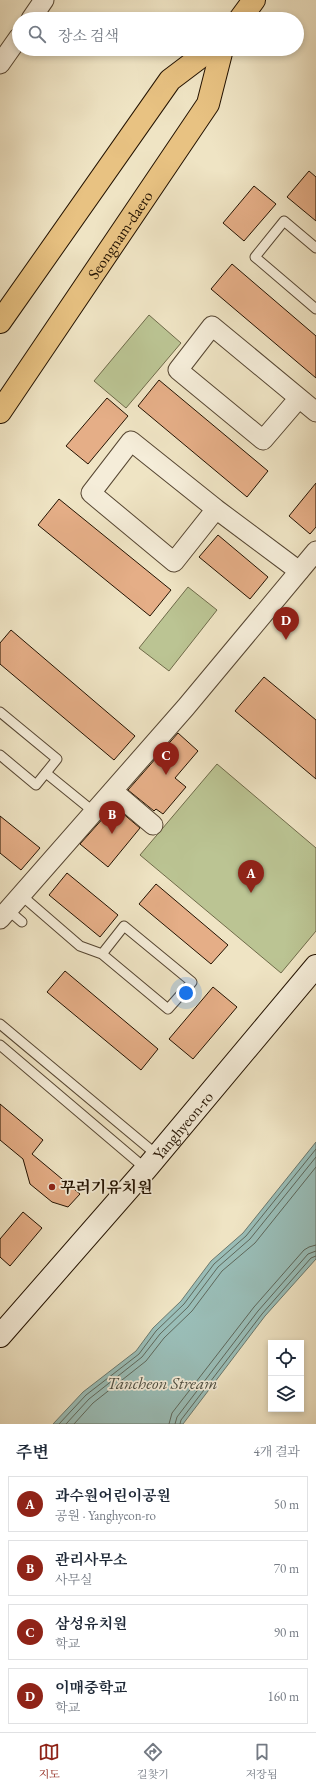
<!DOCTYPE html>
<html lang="ko">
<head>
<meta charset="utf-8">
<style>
	body { margin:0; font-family:"EB Garamond","Noto Serif KR",serif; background:#f2f2f3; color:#1f2937 }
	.controls { position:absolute; right:12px; bottom:12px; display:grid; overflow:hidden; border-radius:0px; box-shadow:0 2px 6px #0003 }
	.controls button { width:36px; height:36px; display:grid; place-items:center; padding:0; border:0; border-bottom:1px solid #e0e1e3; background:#fff; color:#1f2937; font:20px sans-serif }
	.you { position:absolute; left:186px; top:993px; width:14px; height:14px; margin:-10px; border:3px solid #fff; border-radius:50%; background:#1a73e8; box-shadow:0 0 0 6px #1a73e833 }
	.badge { display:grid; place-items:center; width:26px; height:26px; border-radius:50%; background:#8f2418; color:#fff; font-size:13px; font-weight:700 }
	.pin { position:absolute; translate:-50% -33px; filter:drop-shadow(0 1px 2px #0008) }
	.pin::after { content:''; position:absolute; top:21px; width:14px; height:12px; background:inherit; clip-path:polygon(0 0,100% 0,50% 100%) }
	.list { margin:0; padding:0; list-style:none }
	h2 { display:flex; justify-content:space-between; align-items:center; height:52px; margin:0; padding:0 16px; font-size:17px }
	h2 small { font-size:13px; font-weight:400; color:#747a83 }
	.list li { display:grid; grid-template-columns:26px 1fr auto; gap:12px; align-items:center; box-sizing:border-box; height:56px; margin:0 8px 8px; padding:0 8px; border:1px solid #e0e1e3; border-radius:0px }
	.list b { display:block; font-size:15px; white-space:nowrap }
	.list p { margin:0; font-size:13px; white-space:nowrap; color:#747a83 }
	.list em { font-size:13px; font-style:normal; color:#747a83 }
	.icon { flex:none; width:22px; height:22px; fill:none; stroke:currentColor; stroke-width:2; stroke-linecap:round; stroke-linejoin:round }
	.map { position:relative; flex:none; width:316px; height:1424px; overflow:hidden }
	.search { position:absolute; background:#fff; box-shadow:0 2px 6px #0003; left:12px; right:12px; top:12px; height:44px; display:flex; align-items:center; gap:10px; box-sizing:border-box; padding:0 14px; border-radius:22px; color:#747a83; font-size:15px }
	.sheet { height:308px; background:#fff }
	nav { display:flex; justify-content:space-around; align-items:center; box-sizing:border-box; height:56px; border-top:1px solid #e0e1e3; background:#fff; font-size:11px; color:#747a83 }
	nav a { display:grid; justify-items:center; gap:2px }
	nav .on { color:#8f2418 }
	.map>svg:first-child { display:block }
	.green { fill:#bbc493; stroke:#6f6b4a }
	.water { fill:#9abeb8; stroke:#6a796f }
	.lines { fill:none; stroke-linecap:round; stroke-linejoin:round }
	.shore { stroke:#5e685c; stroke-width:1 }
	.building { fill:#e5ae87; stroke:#231201 }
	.service-casing { stroke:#564632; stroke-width:11 }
	.minor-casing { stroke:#564632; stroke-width:21 }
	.secondary-casing { stroke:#231201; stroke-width:24 }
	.primary-casing { stroke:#231201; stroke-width:24 }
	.service { stroke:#f5edd9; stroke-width:9 }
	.minor { stroke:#f5edd9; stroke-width:19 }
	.secondary { stroke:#f5edd9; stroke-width:22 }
	.primary { stroke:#e8c282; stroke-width:22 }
	.poi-dot { fill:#8f2418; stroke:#f5edd9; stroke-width:1.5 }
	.labels { text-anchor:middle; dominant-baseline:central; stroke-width:3.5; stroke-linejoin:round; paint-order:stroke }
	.street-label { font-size:16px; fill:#231201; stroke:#f5edd9 }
	.poi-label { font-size:16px; font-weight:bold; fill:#231201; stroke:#f5edd9; text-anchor:start }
	.water-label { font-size:17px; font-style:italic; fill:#4d4e41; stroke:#f5edd9 }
</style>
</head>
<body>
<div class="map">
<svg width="316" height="1424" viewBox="0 0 316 1424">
	<rect width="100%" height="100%" fill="#efe4c4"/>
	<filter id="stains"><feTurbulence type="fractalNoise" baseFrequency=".005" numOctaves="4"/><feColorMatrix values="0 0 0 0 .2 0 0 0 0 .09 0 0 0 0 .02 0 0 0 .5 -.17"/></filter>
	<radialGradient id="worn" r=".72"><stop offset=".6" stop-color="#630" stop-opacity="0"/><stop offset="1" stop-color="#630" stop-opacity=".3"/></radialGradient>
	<g class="green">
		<path d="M149 315 181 343 126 408 94 381Z"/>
		<path d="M188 587 217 610 169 671 139 648Z"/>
		<path d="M217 764 316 848V931L281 973 140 855Z"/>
	</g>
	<path class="water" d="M316 1142V1259L265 1316 183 1424H53L83 1392 136 1351 153 1328 181 1301 211 1261 243 1233Z"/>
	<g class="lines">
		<g class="shore">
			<path d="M59 1424 86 1395 139 1354 156 1331 184 1304 214 1264 246 1236 316 1149"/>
			<path d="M66 1424 89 1399 142 1357 160 1334 188 1307 218 1267 250 1239 316 1157"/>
			<path d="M74 1424 93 1403 146 1361 164 1338 192 1311 222 1271 255 1243 316 1167"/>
			<path d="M169 1424 172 1413 254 1307 304 1250 309 1247 316 1245"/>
			<path d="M175 1424 177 1417 258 1311 308 1254 316 1251"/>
			<path d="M180 1424 181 1420 262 1314 311 1258 316 1256"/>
		</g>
	</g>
	<g class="building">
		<path d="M309 171 316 177V221L287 197Z"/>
		<path d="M254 186 276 204 244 241 223 223Z"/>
		<path d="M232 264 316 336V378L211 289Z"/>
		<path d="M159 380 268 471 247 497 138 406Z"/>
		<path d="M107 398 128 416 88 464 66 446Z"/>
		<path d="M316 483V527L310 534 289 516Z"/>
		<path d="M59 499 171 590 150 616 38 525Z"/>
		<path d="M218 535 268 577 250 599 199 557Z"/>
		<path d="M11 630 135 736 114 760 0 664V643Z"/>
		<path d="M264 677 316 720V779L235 711Z"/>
		<path d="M178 733 198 751 175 778 186 787 163 814 156 809 154 811 128 790Z"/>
		<path d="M114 806 140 828 108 867 80 844Z"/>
		<path d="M0 816 40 848 21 870 0 853Z"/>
		<path d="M67 873 118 915 100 937 49 895Z"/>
		<path d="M156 884 228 945 211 964 139 904Z"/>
		<path d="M65 971 158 1049 141 1070 47 992Z"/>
		<path d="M213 987 237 1007 193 1059 169 1039Z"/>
		<path d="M0 1104 43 1140 32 1154 80 1194 68 1207 52 1202 30 1184 23 1159 0 1140Z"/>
		<path d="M23 1212 42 1228 10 1266 0 1257V1239Z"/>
	</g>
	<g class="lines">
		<defs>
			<g id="service">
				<path d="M316 248 284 221 255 257 316 309"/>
				<path d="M0 712 57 759 36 785 0 755"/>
				<path d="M46 773 94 812"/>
				<path d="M21 895 80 946 102 954 168 1009 192 982 124 926 102 954"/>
				<path d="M8 910 22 922"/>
				<path d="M0 1024 157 1155"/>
				<path d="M0 1045 146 1169"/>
			</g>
			<g id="minor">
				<path d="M31 19 44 0"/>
				<path d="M0 64 19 37"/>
				<path d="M299 398 263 440 178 370 212 326 316 412"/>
				<path d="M216 509 174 562 91 493 131 441 216 509 299 571"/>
				<path d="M113 791 153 825"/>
				<path d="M0 919 186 707 316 551"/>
			</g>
			<g id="secondary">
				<path id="s1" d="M0 1336 146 1169 316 966"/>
			</g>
			<g id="primary">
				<path d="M240 19 254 0"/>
				<path d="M0 322 170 80 211 49"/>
				<path id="s2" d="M0 412 208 104 222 49"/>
			</g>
		</defs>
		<use href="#service" class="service-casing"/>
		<use href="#minor" class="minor-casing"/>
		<use href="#secondary" class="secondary-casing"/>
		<use href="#primary" class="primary-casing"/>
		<use href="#service" class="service"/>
		<use href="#minor" class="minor"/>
		<use href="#secondary" class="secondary"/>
		<use href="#primary" class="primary"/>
	</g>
	<circle class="poi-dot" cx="52" cy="1187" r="4"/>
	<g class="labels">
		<g class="street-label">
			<text stroke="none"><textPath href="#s2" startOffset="214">Seongnam-daero</textPath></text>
			<text stroke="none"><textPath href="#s1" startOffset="279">Yanghyeon-ro</textPath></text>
		</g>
		<g class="poi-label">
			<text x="60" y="1187">꾸러기유치원</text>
		</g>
		<g class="water-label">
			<text x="162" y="1383">Tancheon Stream</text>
		</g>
	</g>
	<rect width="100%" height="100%" filter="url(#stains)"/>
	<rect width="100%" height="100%" fill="url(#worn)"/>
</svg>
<div class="controls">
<button><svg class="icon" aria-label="locate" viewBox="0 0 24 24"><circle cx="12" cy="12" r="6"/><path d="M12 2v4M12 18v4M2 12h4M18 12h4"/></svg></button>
<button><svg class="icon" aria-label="layers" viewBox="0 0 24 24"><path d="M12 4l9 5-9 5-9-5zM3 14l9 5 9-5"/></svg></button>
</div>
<div class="you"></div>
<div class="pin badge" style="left:251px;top:893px">A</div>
<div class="pin badge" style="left:112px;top:834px">B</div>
<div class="pin badge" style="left:166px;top:775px">C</div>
<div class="pin badge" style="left:286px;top:640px">D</div>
<div class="search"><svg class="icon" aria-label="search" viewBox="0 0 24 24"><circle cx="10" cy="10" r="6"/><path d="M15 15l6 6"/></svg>장소 검색</div>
</div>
<section class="sheet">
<h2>주변<small>4개 결과</small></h2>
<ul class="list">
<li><span class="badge">A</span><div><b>과수원어린이공원</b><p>공원 · Yanghyeon-ro</p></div><em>50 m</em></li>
<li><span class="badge">B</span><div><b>관리사무소</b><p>사무실</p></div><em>70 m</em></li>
<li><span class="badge">C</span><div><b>삼성유치원</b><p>학교</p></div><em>90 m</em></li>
<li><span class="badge">D</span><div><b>이매중학교</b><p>학교</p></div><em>160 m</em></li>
</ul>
</section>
<nav>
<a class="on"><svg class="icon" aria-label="map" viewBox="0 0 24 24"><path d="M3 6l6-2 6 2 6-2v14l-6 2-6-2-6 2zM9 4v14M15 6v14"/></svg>지도</a>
<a><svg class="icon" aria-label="directions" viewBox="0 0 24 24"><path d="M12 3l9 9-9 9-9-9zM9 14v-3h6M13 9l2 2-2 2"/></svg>길찾기</a>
<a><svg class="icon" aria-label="saved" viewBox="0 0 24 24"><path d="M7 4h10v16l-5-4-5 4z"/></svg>저장됨</a>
</nav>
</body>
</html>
